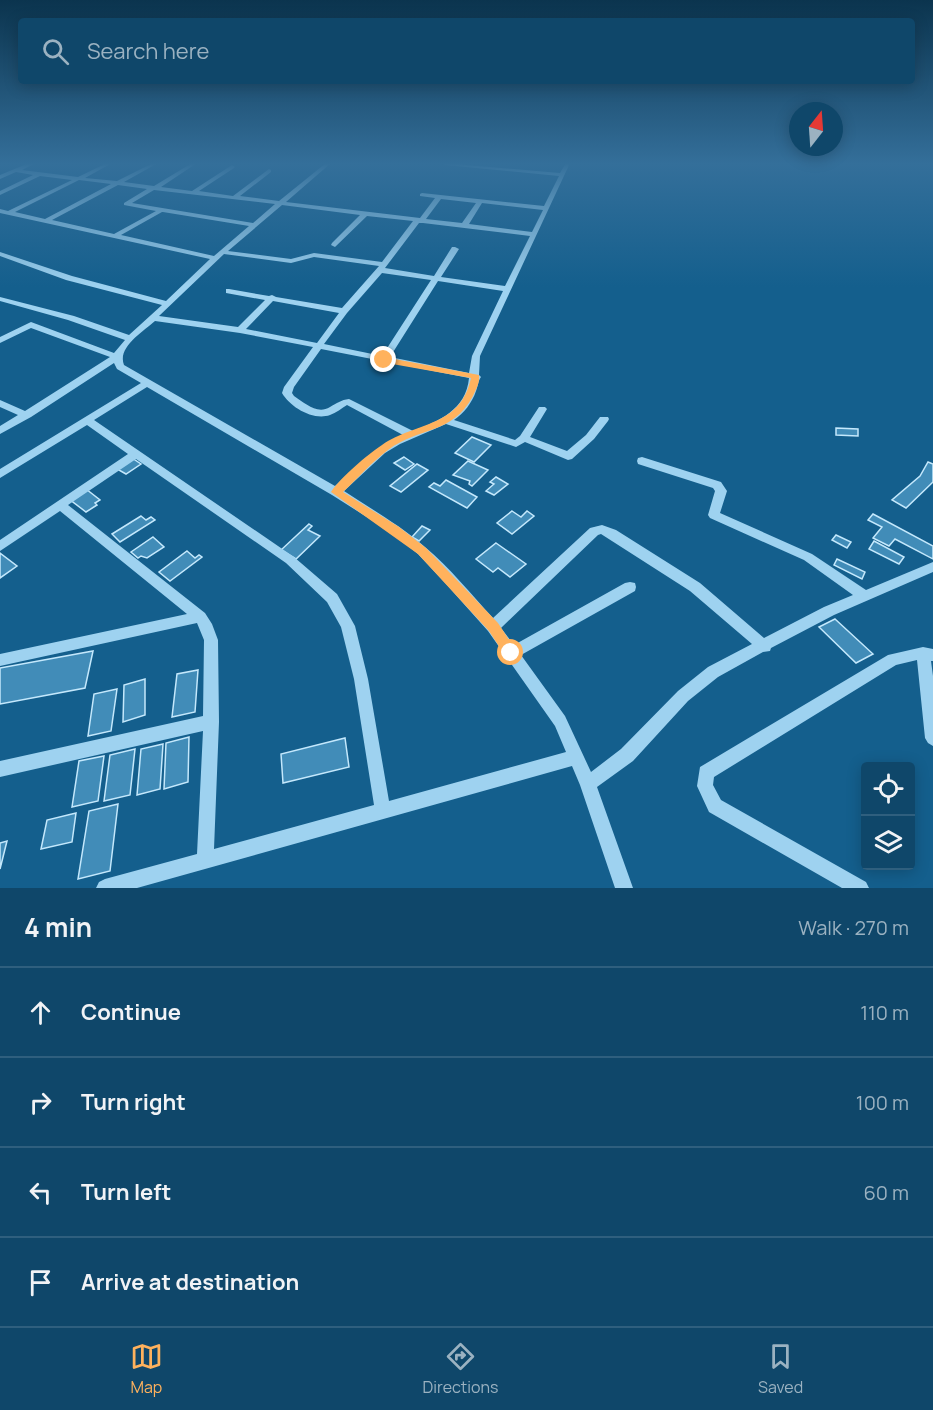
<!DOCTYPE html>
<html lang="en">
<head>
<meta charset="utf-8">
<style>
	body { margin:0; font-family:Manrope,sans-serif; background:#1d5172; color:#f1f3f6 }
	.controls { position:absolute; right:18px; bottom:18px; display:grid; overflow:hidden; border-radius:6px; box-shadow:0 3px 15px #0003 }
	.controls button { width:54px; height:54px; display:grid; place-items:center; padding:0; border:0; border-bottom:2px solid #2f5f7e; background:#0f476a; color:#f1f3f6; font:30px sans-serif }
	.compass { position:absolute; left:789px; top:102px; width:54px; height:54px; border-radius:50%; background:#0f476a; box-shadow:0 3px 15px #0003; rotate:17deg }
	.stop { position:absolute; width:18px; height:18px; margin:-14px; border:4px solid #ffb25d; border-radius:50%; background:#fff }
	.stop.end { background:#ffb25d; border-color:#fff; box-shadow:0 2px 6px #0008 }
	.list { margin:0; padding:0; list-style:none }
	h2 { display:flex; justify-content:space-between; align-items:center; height:78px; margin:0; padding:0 24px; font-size:26px }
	h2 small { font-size:20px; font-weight:400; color:#9bb2c1 }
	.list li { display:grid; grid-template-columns:39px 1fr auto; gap:18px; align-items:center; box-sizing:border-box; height:90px; padding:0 24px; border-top:2px solid #2f5f7e }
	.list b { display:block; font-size:22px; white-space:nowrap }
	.list em { font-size:20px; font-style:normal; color:#9bb2c1 }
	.icon { flex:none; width:33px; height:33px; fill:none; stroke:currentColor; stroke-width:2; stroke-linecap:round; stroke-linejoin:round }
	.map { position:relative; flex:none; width:933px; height:888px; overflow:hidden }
	.search { position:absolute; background:#0f476a; box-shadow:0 3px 15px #0003; left:18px; right:18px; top:18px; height:66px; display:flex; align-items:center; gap:15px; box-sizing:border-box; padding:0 21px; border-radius:6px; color:#9bb2c1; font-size:22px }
	.sheet { height:438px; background:#0f476a }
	nav { display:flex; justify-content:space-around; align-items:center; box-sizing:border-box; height:84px; border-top:2px solid #2f5f7e; background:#0f476a; font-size:16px; color:#9bb2c1 }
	nav a { display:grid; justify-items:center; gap:3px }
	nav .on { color:#ffb25d }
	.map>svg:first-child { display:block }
	.building { fill:#418cb8; stroke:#c4e8fc; stroke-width:1.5 }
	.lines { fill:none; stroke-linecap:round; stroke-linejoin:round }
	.minor { fill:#9ed2f0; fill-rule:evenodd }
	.route { fill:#ffb25d }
</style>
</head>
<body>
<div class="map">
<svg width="933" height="888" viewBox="0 0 933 888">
	<rect width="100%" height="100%" fill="#145f8d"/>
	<g class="building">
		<path d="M836 428 858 429V436L836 435Z"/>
		<path d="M472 437 491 445 474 462 455 453Z"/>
		<path d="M404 457 414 464 405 470 394 463Z"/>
		<path d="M132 458 141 464 126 474 117 469Z"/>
		<path d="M468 461 488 470 472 486 469 484 470 481 453 475Z"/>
		<path d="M928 462 933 464V482L906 508 892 500 920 476Z"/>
		<path d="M417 464 428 470 401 492 390 486Z"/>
		<path d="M496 477 508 484 494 495 486 491 494 484 490 482Z"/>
		<path d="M446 480 477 497 467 508 429 487 434 483 440 486Z"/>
		<path d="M86 489 100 500 95 503 97 505 86 512 69 499Z"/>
		<path d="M512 511 521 517 527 511 534 516 512 534 497 523Z"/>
		<path d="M873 514 933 546V559L895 539 889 546 873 538 882 527 868 520Z"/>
		<path d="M141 516 146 520 151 517 155 520 120 542 112 534Z"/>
		<path d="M309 524 312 526 308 530 320 536 296 559 281 550Z"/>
		<path d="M422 526 430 530 419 541 412 537Z"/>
		<path d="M836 535 851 542 847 548 832 540Z"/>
		<path d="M153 537 164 547 147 558 141 556 138 558 131 552Z"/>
		<path d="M874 541 904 557 899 564 869 549Z"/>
		<path d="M496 543 526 564 510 577 498 568 493 572 476 559Z"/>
		<path d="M187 551 195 558 199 555 202 557 170 581 159 572Z"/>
		<path d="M0 553 17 566 0 578Z"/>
		<path d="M837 559 865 572 862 579 834 565Z"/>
		<path d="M835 619 873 654 856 663 819 627Z"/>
		<path d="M93 651 85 688 0 704V668Z"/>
		<path d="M198 670 195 712 172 717 177 674Z"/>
		<path d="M145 679V715L123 722 124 685Z"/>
		<path d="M117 689 111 731 88 736 94 694Z"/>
		<path d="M189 737 188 782 164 789 166 743Z"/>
		<path d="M345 738 349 767 283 783 281 754Z"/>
		<path d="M163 744 160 789 137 795 141 749Z"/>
		<path d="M135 749 130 795 104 801 110 755Z"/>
		<path d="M104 756 98 801 72 807 79 761Z"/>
		<path d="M118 804 110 871 78 879 89 811Z"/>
		<path d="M76 813 72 842 41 849 47 820Z"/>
		<path d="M7 841 0 869V843Z"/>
	</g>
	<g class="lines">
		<g class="minor">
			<path d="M29 163H36L22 170 78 177 107 163H112L85 178 117 181 153 163H158L124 182 154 186 192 163H197L161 187 192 191 232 165 235 167 234 168 199 191 233 196 269 169 271 170V172L240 196 279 201 326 163H331L286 202 420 218 435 198 420 196V194L422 193 544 206 559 176 445 165 443 163 560 173 566 163H570L480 356 479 375 481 377C478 381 478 386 476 391 472 403 464 413 454 420L515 440 520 436 539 407H545L547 409 530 437 567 451 586 435 600 417H608L609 419 608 421 594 439 572 459 568 460 525 442 516 447 446 424 400 444 385 453 344 491C371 509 400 525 425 547 450 568 471 594 493 618L590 528 602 525 616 530 700 583 764 638 824 607 853 595 804 560 710 518 708 515 715 491 713 488 638 464 637 461 638 458 642 457 721 482 727 491 720 513 812 554 866 590 933 562V572L834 615 771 648 770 651 763 652 718 677 688 701 633 761 597 787 633 888H615L580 785 572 766 137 888H96L99 882 105 879 197 854 203 731 0 777V761L203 716 204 640 197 623 0 666V654L187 614 60 511 0 551V540L128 454 87 425 0 478V469L141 383 117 369 114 363 31 417 0 434V426L18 415 0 407V400L25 411 110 357 31 328 0 343V337L31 322 114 353 125 340 68 320 0 301V297L74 316 129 335 162 305 66 280 0 256V252L72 276 166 301 210 259 0 213V209L8 211 72 180 40 176 0 195V191L33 175 16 172 0 179V175ZM79 180 111 184 45 219 15 212ZM118 185 147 189 124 203V205L156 211 114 234 52 220ZM154 190 275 204 253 223 132 203ZM441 199 476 203 462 223 426 219ZM482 203 543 210 532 232 469 224ZM282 205 360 215 332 243 331 245 335 247 367 216 413 221 382 262 314 253 291 259 228 251ZM162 212H163L249 226 214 256 121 235ZM419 223H423L530 236 505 286 441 277 459 249 455 247H452L434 276 385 268ZM224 254 291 263 314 257 379 266 342 308 276 297 272 295 269 296 229 289H226V293L265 300 238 327 159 316ZM382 273 431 280 382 356 324 344 347 313ZM438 281 503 291 472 356 469 373 390 357ZM273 301 339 313 317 343 246 329ZM155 321 240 333 313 347 284 387 282 393C290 407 313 421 330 415 336 413 342 408 347 405L403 435C375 447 357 466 335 486L124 365C117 347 143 332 155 321ZM321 349 469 378C466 410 439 421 413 431L349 399C341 400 337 403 330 407 317 415 305 403 294 396L292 393 294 387ZM147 387 332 495 392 533 418 554 447 585 488 631 555 726 566 752 389 801 368 679 355 626 337 594 294 557 94 420ZM136 459 286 563 327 602 341 627 354 679 374 805 214 849 219 722 218 640 212 624 205 613 68 505ZM601 534 690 591 752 644 708 667 678 691 621 749 591 772 565 716 521 655 635 591 636 587 635 583 630 582 625 583 514 645 501 628 598 535Z"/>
			<path d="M923 647 933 649V661H931L933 676V746L928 743 925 738 917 660 896 665 714 777 713 785 721 800 866 882 869 888H842L709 812 697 786 700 767 888 655Z"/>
		</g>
	</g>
	<linearGradient id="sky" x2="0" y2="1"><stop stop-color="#0b344e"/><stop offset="0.57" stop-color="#346f9a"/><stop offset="1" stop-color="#346f9a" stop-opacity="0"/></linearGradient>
	<rect width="933" height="287" fill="url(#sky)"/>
	<path class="route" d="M384 357 479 375C480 383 476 389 473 396 452 435 420 426 388 450 372 462 358 478 343 492L399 527 426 548 498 623 515 649 517 653 515 657H506L489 631 418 554 331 492C341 477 367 455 382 445 417 421 460 428 471 378L381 362 380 360Z"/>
</svg>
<div class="controls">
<button><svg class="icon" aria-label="locate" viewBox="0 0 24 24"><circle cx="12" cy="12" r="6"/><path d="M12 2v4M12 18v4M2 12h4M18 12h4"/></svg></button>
<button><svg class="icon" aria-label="layers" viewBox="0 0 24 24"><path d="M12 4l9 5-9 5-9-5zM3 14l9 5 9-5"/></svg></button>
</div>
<svg class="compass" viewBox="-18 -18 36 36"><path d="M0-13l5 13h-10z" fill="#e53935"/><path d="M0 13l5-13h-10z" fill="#9bb2c1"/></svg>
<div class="stop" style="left:511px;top:653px"></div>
<div class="stop end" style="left:384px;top:360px"></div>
<div class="search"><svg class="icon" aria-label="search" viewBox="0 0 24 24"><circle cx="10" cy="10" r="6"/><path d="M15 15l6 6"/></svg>Search here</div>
</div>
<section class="sheet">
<h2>4 min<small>Walk · 270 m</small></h2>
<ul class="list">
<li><svg class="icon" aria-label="ahead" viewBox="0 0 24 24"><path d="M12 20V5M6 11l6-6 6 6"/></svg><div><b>Continue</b></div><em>110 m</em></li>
<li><svg class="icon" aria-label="right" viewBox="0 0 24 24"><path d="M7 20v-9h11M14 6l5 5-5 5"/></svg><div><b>Turn right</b></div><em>100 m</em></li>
<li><svg class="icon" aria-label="left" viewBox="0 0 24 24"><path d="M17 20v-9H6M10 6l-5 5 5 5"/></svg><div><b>Turn left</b></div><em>60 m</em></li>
<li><svg class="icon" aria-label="arrive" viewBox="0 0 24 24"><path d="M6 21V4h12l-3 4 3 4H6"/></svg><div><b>Arrive at destination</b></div></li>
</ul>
</section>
<nav>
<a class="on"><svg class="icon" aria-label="map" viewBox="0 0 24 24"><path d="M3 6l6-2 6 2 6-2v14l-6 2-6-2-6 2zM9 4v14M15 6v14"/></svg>Map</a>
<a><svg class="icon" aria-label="directions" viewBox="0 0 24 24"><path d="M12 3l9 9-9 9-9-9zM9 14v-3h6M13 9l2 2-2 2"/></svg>Directions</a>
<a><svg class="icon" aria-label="saved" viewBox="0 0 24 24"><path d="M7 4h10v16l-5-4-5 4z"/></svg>Saved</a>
</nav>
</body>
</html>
